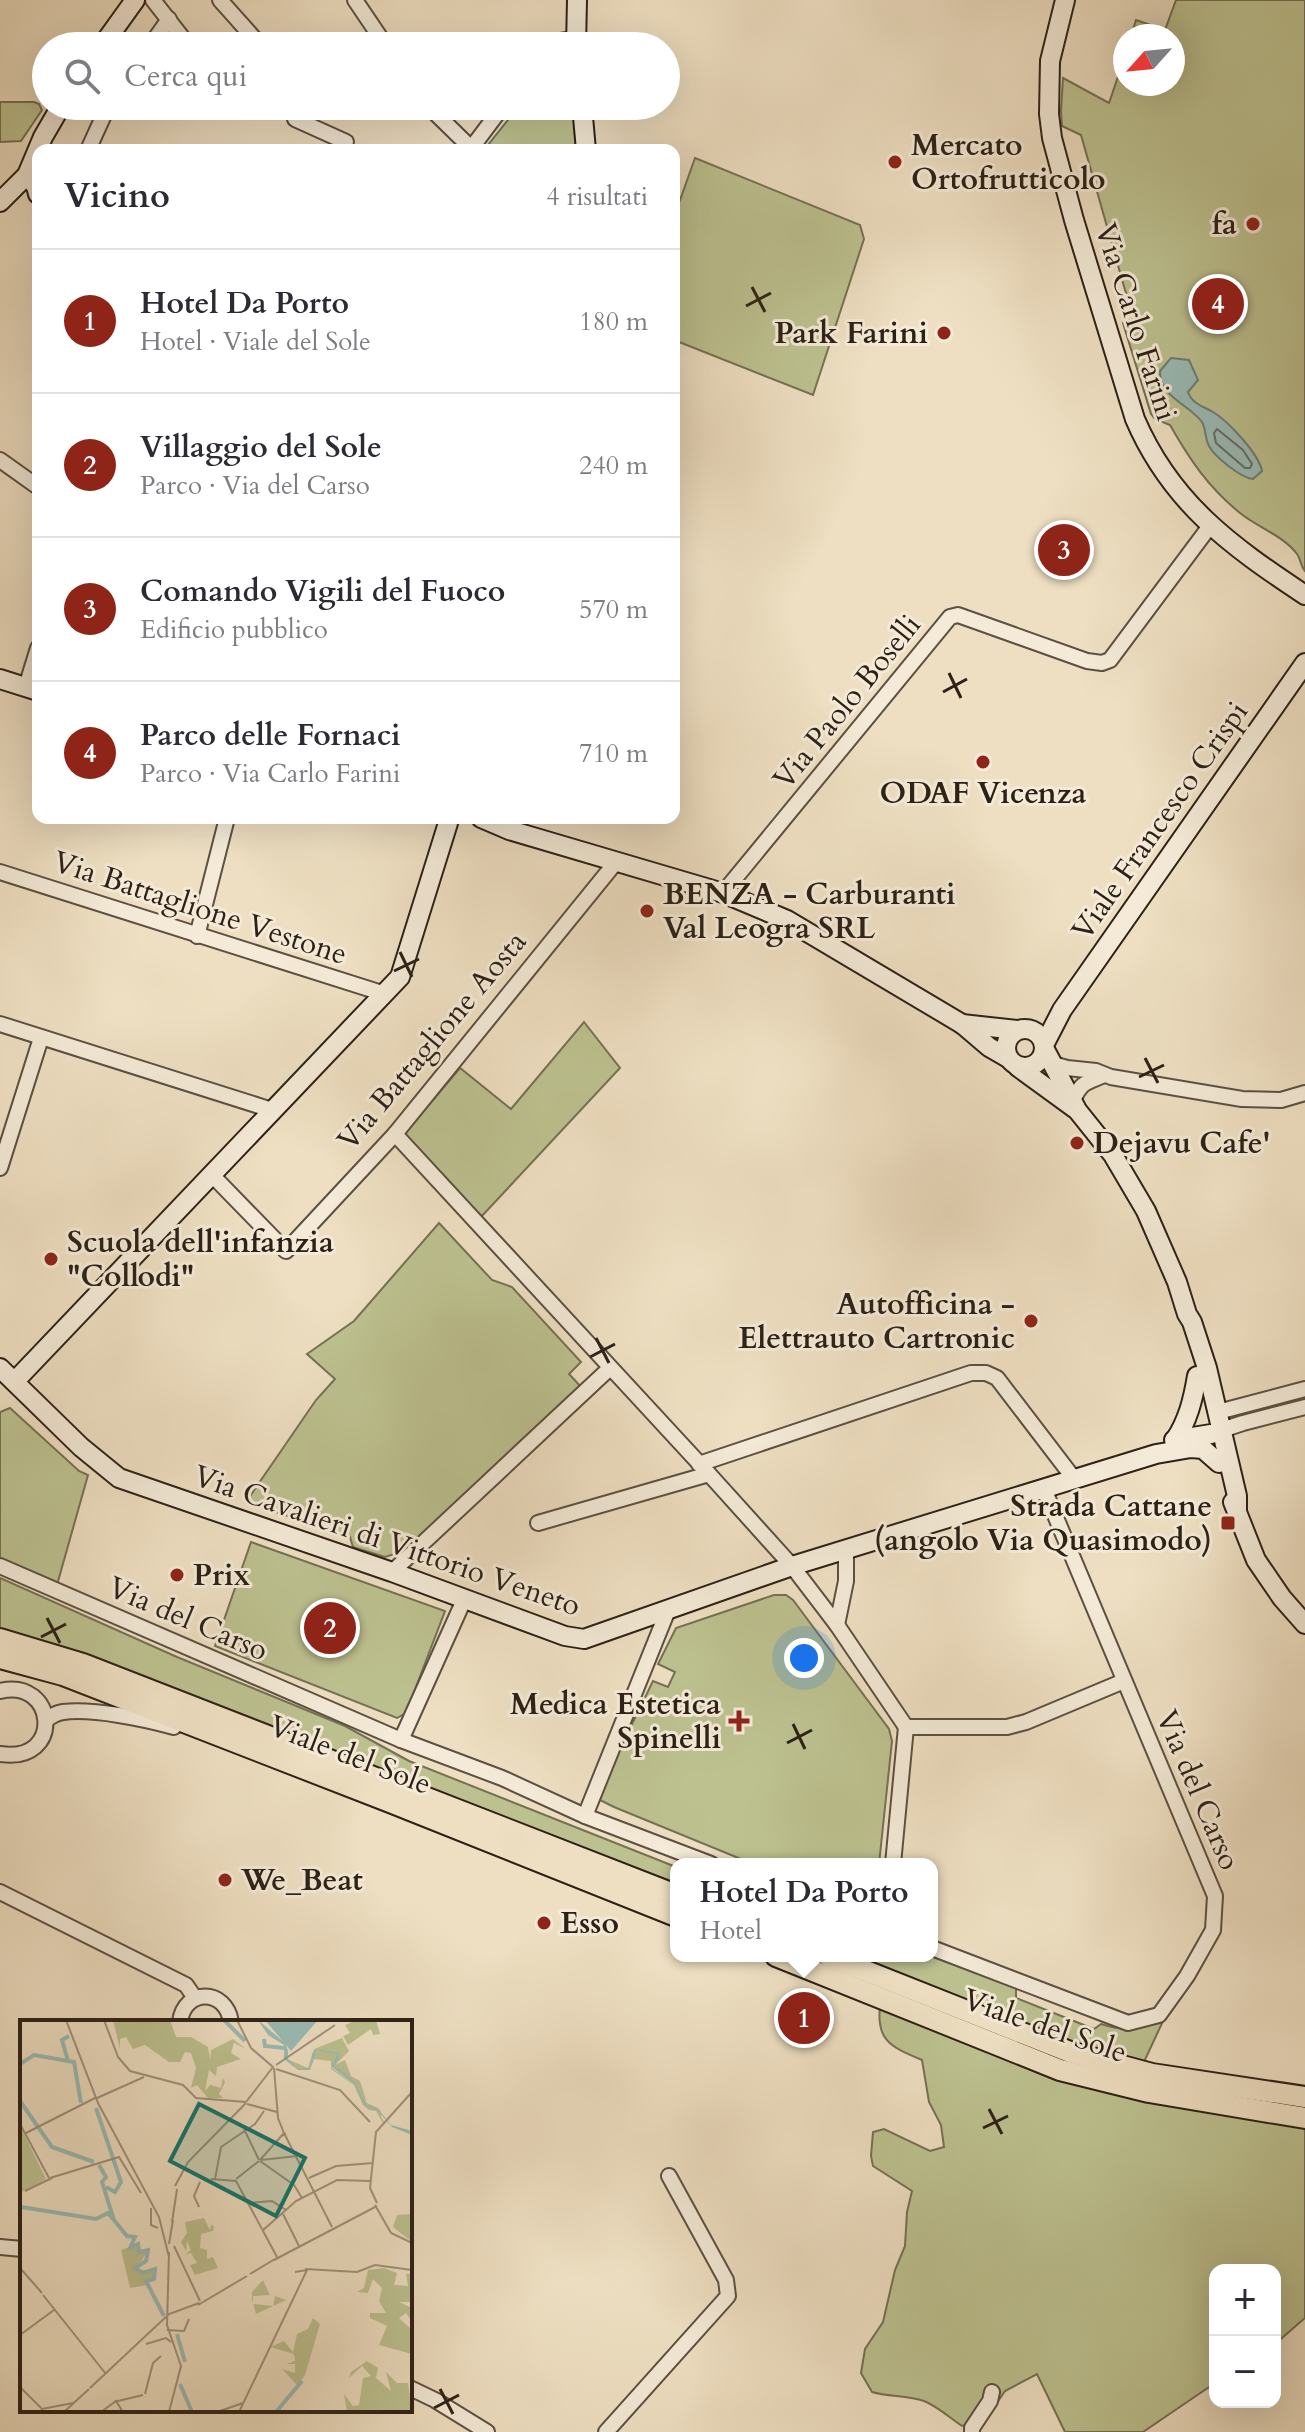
<!DOCTYPE html>
<html lang="it">
<head>
<meta charset="utf-8">
<style>
	body { margin:0; font-family:Cardo,serif; background:#f2f2f3; color:#2b2b33 }
	.controls { position:absolute; right:24px; bottom:24px; display:grid; overflow:hidden; border-radius:16px; box-shadow:0 8px 32px #0002 }
	.controls button { width:72px; height:72px; display:grid; place-items:center; padding:0; border:0; border-bottom:2px solid #e1e1e2; background:#fff; color:#2b2b33; font:40px sans-serif }
	.compass { position:absolute; left:1113px; top:24px; width:72px; height:72px; border-radius:50%; background:#fff; box-shadow:0 8px 32px #0002; rotate:243deg }
	.you { position:absolute; left:804px; top:1658px; width:28px; height:28px; margin:-20px; border:6px solid #fff; border-radius:50%; background:#1a73e8; box-shadow:0 0 0 12px #1a73e833 }
	.badge { display:grid; place-items:center; width:52px; height:52px; border-radius:50%; background:#8f2418; color:#fff; font-size:26px; font-weight:700 }
	.pin { position:absolute; translate:-50% -50%; border:4px solid #fff; box-shadow:0 2px 8px #0006 }
	.popup { position:absolute; left:670px; top:1858px; width:268px; height:104px; box-sizing:border-box; display:grid; place-content:center; border-radius:16px; background:#fff; filter:drop-shadow(0 2px 6px #0005); font-size:26px; white-space:nowrap; color:#7c7c81 }
	.popup b { font-size:30px; color:#2b2b33 }
	.popup::after { content:''; position:absolute; left:50%; top:100%; margin-left:-16px; border:16px solid transparent; border-top-color:#fff }
	.list { margin:0; padding:0; list-style:none }
	h2 { display:flex; justify-content:space-between; align-items:center; height:104px; margin:0; padding:0 32px; font-size:34px }
	h2 small { font-size:26px; font-weight:400; color:#7c7c81 }
	.list li { display:grid; grid-template-columns:52px 1fr auto; gap:24px; align-items:center; box-sizing:border-box; height:144px; padding:0 32px; border-top:2px solid #e1e1e2 }
	.list b { display:block; font-size:30px; white-space:nowrap }
	.list p { margin:0; font-size:26px; white-space:nowrap; color:#7c7c81 }
	.list em { font-size:26px; font-style:normal; color:#7c7c81 }
	.icon { flex:none; width:44px; height:44px; fill:none; stroke:currentColor; stroke-width:2; stroke-linecap:round; stroke-linejoin:round }
	.map { position:relative; flex:none; width:1305px; height:2432px; overflow:hidden }
	.search { position:absolute; background:#fff; box-shadow:0 8px 32px #0002; left:32px; top:32px; width:648px; height:88px; display:flex; align-items:center; gap:20px; box-sizing:border-box; padding:0 28px; border-radius:44px; color:#7c7c81; font-size:30px }
	.panel { position:absolute; background:#fff; box-shadow:0 8px 32px #0002; left:32px; top:144px; width:648px; height:680px; border-radius:16px }
	.map>svg:first-child { display:block }
	.green { fill:#bdc190; stroke:#747154; stroke-width:2 }
	.water { fill:#9abcb7; stroke:#6e7e77; stroke-width:2 }
	.lines { fill:none; stroke-linecap:round; stroke-linejoin:round }
	.shore { stroke:#636e67; stroke-width:2 }
	.street-casing { stroke:#5c5042; stroke-width:18 }
	.secondary-casing { stroke:#2c2117; stroke-width:22 }
	.primary-casing { stroke:#2c2117; stroke-width:24 }
	.street { stroke:#f4ead7; stroke-width:14 }
	.secondary { stroke:#f4ead7; stroke-width:18 }
	.primary { stroke:#eedfc2; stroke-width:20 }
	.ticks { fill:none; stroke:#2c2117; stroke-width:3 }
	.poi-dot { fill:#8f2418; stroke:#f4ead7; stroke-width:3 }
	.labels { text-anchor:middle; dominant-baseline:central; stroke-width:6; stroke-linejoin:round; paint-order:stroke }
	.poi-label { font-size:30px; font-weight:bold; fill:#2c2117; stroke:#f4ead7; text-anchor:start }
	.street-label { font-size:30px; fill:#2c2117; stroke:#f4ead7 }
	.inset-river { fill:none; stroke:#9abcb7; stroke-width:4 }
	.inset-road { fill:none; stroke:#a0937e; stroke-width:2 }
	.view { fill:#0f766e; fill-opacity:0.15; stroke:#0f766e; stroke-width:4 }
	.inset-edge { fill:none; stroke:#2c2117; stroke-width:4 }
</style>
</head>
<body>
<div class="map">
<svg width="1305" height="2432" viewBox="0 0 1305 2432">
	<rect width="100%" height="100%" fill="#eedfc2"/>
	<filter id="stains"><feTurbulence type="fractalNoise" baseFrequency=".0025" numOctaves="4"/><feColorMatrix values="0 0 0 0 .2 0 0 0 0 .09 0 0 0 0 .02 0 0 0 .5 -.17"/></filter>
	<radialGradient id="worn" r=".72"><stop offset=".6" stop-color="#630" stop-opacity="0"/><stop offset="1" stop-color="#630" stop-opacity=".3"/></radialGradient>
	<g class="green">
		<path d="M1176 0H1305V571C1300 565 1301 559 1297 554 1284 536 1257 527 1240 513 1208 487 1190 460 1170 425L1155 419 1151 414 1123 323 1136 318 1125 290 1081 135 1062 126 1061 111 1063 78 1109 103 1125 56V84H1173V36H1131L1136 20 1165 30Z"/>
		<path d="M0 102H34L39 104 42 110 21 141 0 142Z"/>
		<path d="M519 106H573L576 150H484Z"/>
		<path d="M695 158 860 225 864 239 813 395 674 340V217Z"/>
		<path d="M584 1022 620 1068 481 1217 404 1134 460 1068 511 1109Z"/>
		<path d="M439 1223 492 1280 512 1287 581 1362 569 1374 582 1388 404 1551 385 1557 353 1547 350 1537 246 1502 316 1400 335 1379 307 1354 354 1321Z"/>
		<path d="M10 1408 79 1471 88 1475 57 1585 0 1561V1412Z"/>
		<path d="M251 1542 445 1611 406 1713 397 1718 215 1646Z"/>
		<path d="M0 1578 177 1657 345 1726 409 1761 676 1867V1888L0 1632Z"/>
		<path d="M774 1595H786L793 1600 889 1729 892 1741 879 1864H753L614 1807 596 1798 653 1681 668 1687 675 1672 658 1664 676 1628Z"/>
		<path d="M932 1954 1016 1988V1998L1094 2029 1101 2024C1125 2032 1142 2029 1164 2019L1143 2064 1047 2037 845 1956H932Z"/>
		<path d="M881 1998 1060 2070 1305 2118V2318L1275 2344V2270H1215V2383L1143 2432H1065L1037 2374 1005 2391 988 2416 962 2426C950 2418 937 2406 924 2401 907 2395 889 2397 872 2392L861 2373 865 2349 883 2322 895 2270 905 2246 907 2212 912 2191 873 2166 871 2156 873 2132 884 2129 930 2151 944 2147 941 2125 929 2102 922 2060C888 2046 874 2039 881 1998Z"/>
	</g>
	<path class="water" d="M1171 358 1189 360 1198 380 1188 392C1192 404 1203 406 1213 412 1228 421 1259 454 1262 471L1253 479C1241 478 1215 457 1209 446 1205 439 1206 429 1202 422 1189 404 1159 397 1160 371Z"/>
	<g class="lines">
		<path class="shore" d="M1217 429 1243 450 1252 464 1250 468H1245L1216 443 1214 433Z"/>
		<defs>
			<g id="street">
				<path d="M153 0 189 46"/>
				<path d="M220 0 261 46"/>
				<path d="M355 0 386 46"/>
				<path d="M150 46 169 19"/>
				<path d="M550 46 555 42 575 38"/>
				<path d="M292 106 295 119 346 142"/>
				<path d="M428 106 471 148"/>
				<path d="M88 150 108 106"/>
				<path d="M470 150 503 106"/>
				<path d="M0 460 38 487"/>
				<path d="M26 687 38 648"/>
				<path d="M0 872 385 994"/>
				<path d="M723 893 950 617 958 615 1087 661 1102 663 1110 660 1210 526"/>
				<path d="M197 936 227 818"/>
				<path d="M0 1024 272 1110"/>
				<path d="M1053 1064 1067 1068 1096 1071 1111 1077 1242 1099 1281 1100 1305 1093"/>
				<path d="M1073 1100C1082 1082 1085 1083 1102 1076"/>
				<path d="M395 1134 709 1474 792 1566 837 1625 846 1581V1550"/>
				<path d="M0 1168 41 1038"/>
				<path d="M212 1175 286 1251 395 1134 616 862"/>
				<path d="M1218 1412 1305 1389"/>
				<path d="M1213 1433 1243 1423 1305 1407"/>
				<path d="M699 1464 971 1373H986L997 1378 1075 1480"/>
				<path d="M538 1523 709 1474"/>
				<path d="M0 1566 401 1740 502 1778 585 1816 711 1864"/>
				<path d="M392 1572 610 1368"/>
				<path d="M837 1625 906 1727H1007L1026 1722 1124 1681"/>
				<path d="M0 1691C56 1677 65 1764 0 1754"/>
				<path d="M46 1720C51 1716 57 1713 63 1712 92 1708 146 1719 174 1727"/>
				<path d="M401 1740 464 1600"/>
				<path d="M585 1816 668 1610"/>
				<path d="M893 1864 906 1727"/>
				<path d="M0 1892 186 1985 195 1998"/>
				<path d="M932 1948 1128 2023 1159 2015 1187 1976 1213 1930 1215 1896 1044 1489"/>
				<path d="M180 2022C184 1988 226 1988 231 2022"/>
				<path d="M0 2247 22 2249"/>
				<path d="M410 2388 435 2400 487 2432"/>
				<path d="M606 2432 728 2296 726 2280 669 2176"/>
				<path d="M972 2432V2428L990 2401 992 2392"/>
			</g>
			<g id="secondary">
				<path d="M1065 0 1050 61 1049 114 1052 138 1074 220 1135 419C1171 503 1231 546 1305 595"/>
				<path d="M102 46 135 0"/>
				<path d="M576 46 577 0"/>
				<path d="M582 106 586 150"/>
				<path d="M27 175 36 186 38 194"/>
				<path d="M0 202 27 175 43 137 61 106"/>
				<path d="M0 679 38 691"/>
				<path d="M481 818 509 830 723 893 787 920 962 1024 989 1047 1008 1058"/>
				<path d="M962 1024 1017 1030"/>
				<circle cx="1025" cy="1048" r="19"/>
				<path d="M1044 1045 1062 1010 1305 663"/>
				<path d="M1044 1048 1076 1108"/>
				<path d="M1018 1067 1077 1110 1113 1155 1146 1211 1177 1282 1187 1314 1192 1322 1207 1368 1237 1496V1512"/>
				<path d="M0 1368 81 1447 119 1478 392 1572 565 1636 584 1639 792 1566 1156 1454 1191 1448 1203 1449 1219 1463"/>
				<path d="M15 1381 400 977 448 823"/>
				<path d="M1174 1440 1211 1434"/>
				<path d="M1175 1440C1188 1420 1193 1400 1197 1376"/>
				<path d="M1233 1502 1256 1560 1282 1598 1305 1624"/>
			</g>
			<g id="primary">
				<path d="M0 1639 83 1664 676 1895"/>
				<path d="M0 1658 63 1675 390 1802 676 1916"/>
				<path d="M776 1956 1060 2070 1149 2092 1305 2118"/>
				<path d="M828 1956 1070 2052 1152 2074 1305 2097"/>
			</g>
		</defs>
		<use href="#street" class="street-casing"/>
		<use href="#secondary" class="secondary-casing"/>
		<use href="#primary" class="primary-casing"/>
		<use href="#street" class="street"/>
		<use href="#secondary" class="secondary"/>
		<use href="#primary" class="primary"/>
	</g>
	<path class="ticks" d="M752 287 765 312M746 306 771 293M949 673 961 698M943 692 967 679M400 952 412 977M394 971 419 959M1145 1058 1158 1083M1139 1077 1164 1065M596 1338 609 1363M590 1357 615 1344M47 1618 60 1643M41 1637 66 1624M793 1724 805 1749M787 1743 812 1730M989 2109 1002 2134M983 2128 1008 2116M440 2389 453 2414M434 2408 459 2395"/>
	<g class="poi-dot">
		<circle cx="895" cy="162" r="8"/>
		<circle cx="1253" cy="224" r="8"/>
		<circle cx="944" cy="333" r="8"/>
		<circle cx="983" cy="762" r="8"/>
		<circle cx="647" cy="911" r="8"/>
		<circle cx="1077" cy="1143" r="8"/>
		<circle cx="51" cy="1259" r="8"/>
		<circle cx="1031" cy="1321" r="8"/>
		<rect x="1220" y="1515" width="16" height="16" rx="4"/>
		<circle cx="177" cy="1575" r="8"/>
		<path d="M735 1709h8v8h8v8h-8v8h-8v-8h-8v-8h8z"/>
		<circle cx="225" cy="1880" r="8"/>
		<circle cx="544" cy="1923" r="8"/>
	</g>
	<g class="labels">
		<g class="poi-label">
			<text x="911" y="145">Mercato<tspan x="911" dy="34">Ortofrutticolo</tspan></text>
			<text x="1237" y="224" text-anchor="end">fa</text>
			<text x="928" y="333" text-anchor="end">Park Farini</text>
			<text x="983" y="793" text-anchor="middle">ODAF Vicenza</text>
			<text x="663" y="894">BENZA - Carburanti<tspan x="663" dy="34">Val Leogra SRL</tspan></text>
			<text x="1093" y="1143">Dejavu Cafe'</text>
			<text x="67" y="1242">Scuola dell'infanzia<tspan x="67" dy="34">"Collodi"</tspan></text>
			<text x="1015" y="1304" text-anchor="end">Autofficina -<tspan x="1015" dy="34">Elettrauto Cartronic</tspan></text>
			<text x="1212" y="1506" text-anchor="end">Strada Cattane<tspan x="1212" dy="34">(angolo Via Quasimodo)</tspan></text>
			<text x="193" y="1575">Prix</text>
			<text x="721" y="1704" text-anchor="end">Medica Estetica<tspan x="721" dy="34">Spinelli</tspan></text>
			<text x="241" y="1880">We_Beat</text>
			<text x="560" y="1923">Esso</text>
		</g>
		<g class="street-label">
			<text transform="translate(1136 322) rotate(72)">Via Carlo Farini</text>
			<text transform="translate(847 702) rotate(-51)">Via Paolo Boselli</text>
			<text transform="translate(1160 821) rotate(-55)">Viale Francesco Crispi</text>
			<text transform="translate(200 908) rotate(18)">Via Battaglione Vestone</text>
			<text transform="translate(432 1041) rotate(-50)">Via Battaglione Aosta</text>
			<text transform="translate(387 1541) rotate(19)">Via Cavalieri di Vittorio Veneto</text>
			<text transform="translate(188 1619) rotate(23)">Via del Carso</text>
			<text transform="translate(350 1755) rotate(21)">Viale del Sole</text>
			<text transform="translate(1198 1790) rotate(67)">Via del Carso</text>
			<text transform="translate(1045 2026) rotate(19)">Viale del Sole</text>
		</g>
	</g>
	<g transform="translate(20 2020)">
		<rect width="392" height="392" fill="#eedfc2"/>
		<path d="M93 0H150L156 17H171L188 27 190 40 191 30 213 19 226 29 214 23 211 33 221 39 197 47 196 56 189 50 185 71 190 65 201 68 203 58 205 62 199 74 203 78H188L177 65 171 68 176 48 171 33 165 32 160 42H149L125 25 113 29 106 17 100 19V29ZM336 0H356L360 14 353 15 351 9 328 25 323 16 330 13 325 5ZM322 18 329 31 315 45 325 40 331 56 340 61 347 83 358 88 361 92V97L358 89 351 88 358 91 364 102 363 103 356 91 349 90 343 85 334 65 311 49V41L293 39 298 29 317 34 312 48 334 64 345 85 349 88 335 62 314 47 318 32 296 29 290 48 286 50 278 49 267 39 288 48 294 29ZM0 106 26 159 2 172 0 169ZM392 194V222L373 207 377 195ZM184 198 190 210 191 204 194 207 193 211 181 214 180 228 187 230V239L193 237 198 248 175 255 170 245 177 243 171 233 165 235 171 230 167 221 166 231 161 222 167 213 165 202ZM118 224V232H127L115 251 134 250 135 255 127 265 110 268 101 230ZM364 248 377 253 374 265 388 266 386 254H392V282H379L392 288V302L386 293 379 298 392 310V334L359 325 367 306 350 298V293H366L359 281 362 268 353 259 348 273 337 272 344 268 348 250ZM243 260 250 275 233 276V284L253 286 255 276 266 280 236 294 232 280V272ZM293 298 300 304 285 355 277 365 262 349 275 353V344H266L275 341 274 334 250 327 264 321 273 332 277 314 288 309ZM347 341 358 348 356 358 371 371 366 352 377 363H388L392 392H327L324 374 333 386 339 385 343 358 351 356 342 346 329 358 331 352Z" fill="#bdc190"/>
		<path d="M238 0 265 23 268 31V39L278 49 290 48 292 34 296 29 318 32 319 38 314 47 321 50 335 62 347 85 358 89 371 105 389 110 392 115 372 107 358 91 345 86 334 64 312 47 317 34 297 30 290 50H278L264 39V25L248 15ZM245 0H298L271 31Z" fill="#9abcb7"/>
		<path class="inset-river" d="M204 0 225 21M244 19 245 26 264 28M48 41 42 20 49 16M0 44 14 35 54 42 61 83M0 81 32 127 74 142M76 88 101 162 95 172 86 167M79 145 86 157 82 162 94 200 107 216 115 217 110 228 118 224 119 232 128 230 126 241 115 248 123 253 135 249 134 259 126 261 144 296M1 187 76 199 88 193 93 199M157 314 165 342M160 364 172 392M256 392 282 361"/>
		<path class="inset-road" d="M46 0 78 83 139 197 149 237M84 0 98 37 110 51 163 65 176 78 226 82M217 0 231 28 253 47 226 82M256 45 315 5M254 48 258 98 264 113M256 49 320 70 350 102M77 78 124 57M227 84 257 92M0 104 29 158M224 109 239 140M6 113 75 78M265 115 312 207M240 140 264 113 265 114 262 116M241 140 277 136M240 141 274 165 282 178M30 158 99 137 121 173M289 158 316 146 353 143M191 159 216 161 242 209M195 159 201 127 235 104 244 91M216 159 239 141M155 166 168 142 226 83M5 171 32 158M228 183 252 181 266 190M357 183 350 168 356 112 392 72M355 185 371 213 392 223M179 187 174 176 180 162M131 188V205L138 208M263 194 279 226M152 202 157 169M245 208 242 211 276 181 317 160 350 161M243 211 257 237M149 224 153 200M154 226 180 281M149 232 147 305 161 346 149 392M254 240 357 186M0 248 22 273M285 249 337 252 355 245 392 250M230 254 255 239M23 275 86 354M178 285 227 256M147 310 164 311 169 299M0 315 34 290M126 324 146 318 151 322M0 367 22 389 53 383M70 368 149 294 179 283M125 374 133 343 141 336M94 382 123 375M44 392 69 369M81 392 96 381 103 392M197 392 223 383M219 392 287 250 275 252"/>
		<path class="view" d="M179 84 285 138 256 196 150 141Z"/>
		<rect width="392" height="392" class="inset-edge"/>
	</g>
	<rect width="100%" height="100%" filter="url(#stains)"/>
	<rect width="100%" height="100%" fill="url(#worn)"/>
</svg>
<div class="controls">
<button>+</button>
<button>−</button>
</div>
<svg class="compass" viewBox="-18 -18 36 36"><path d="M0-13l5 13h-10z" fill="#e53935"/><path d="M0 13l5-13h-10z" fill="#7c7c81"/></svg>
<div class="you"></div>
<div class="pin badge" style="left:804px;top:2018px">1</div>
<div class="popup"><b>Hotel Da Porto</b>Hotel</div>
<div class="pin badge" style="left:330px;top:1628px">2</div>
<div class="pin badge" style="left:1064px;top:550px">3</div>
<div class="pin badge" style="left:1218px;top:304px">4</div>
<div class="search"><svg class="icon" aria-label="search" viewBox="0 0 24 24"><circle cx="10" cy="10" r="6"/><path d="M15 15l6 6"/></svg>Cerca qui</div>
<section class="panel">
<h2>Vicino<small>4 risultati</small></h2>
<ul class="list">
<li><span class="badge">1</span><div><b>Hotel Da Porto</b><p>Hotel · Viale del Sole</p></div><em>180 m</em></li>
<li><span class="badge">2</span><div><b>Villaggio del Sole</b><p>Parco · Via del Carso</p></div><em>240 m</em></li>
<li><span class="badge">3</span><div><b>Comando Vigili del Fuoco</b><p>Edificio pubblico</p></div><em>570 m</em></li>
<li><span class="badge">4</span><div><b>Parco delle Fornaci</b><p>Parco · Via Carlo Farini</p></div><em>710 m</em></li>
</ul>
</section>
</div>
</body>
</html>
